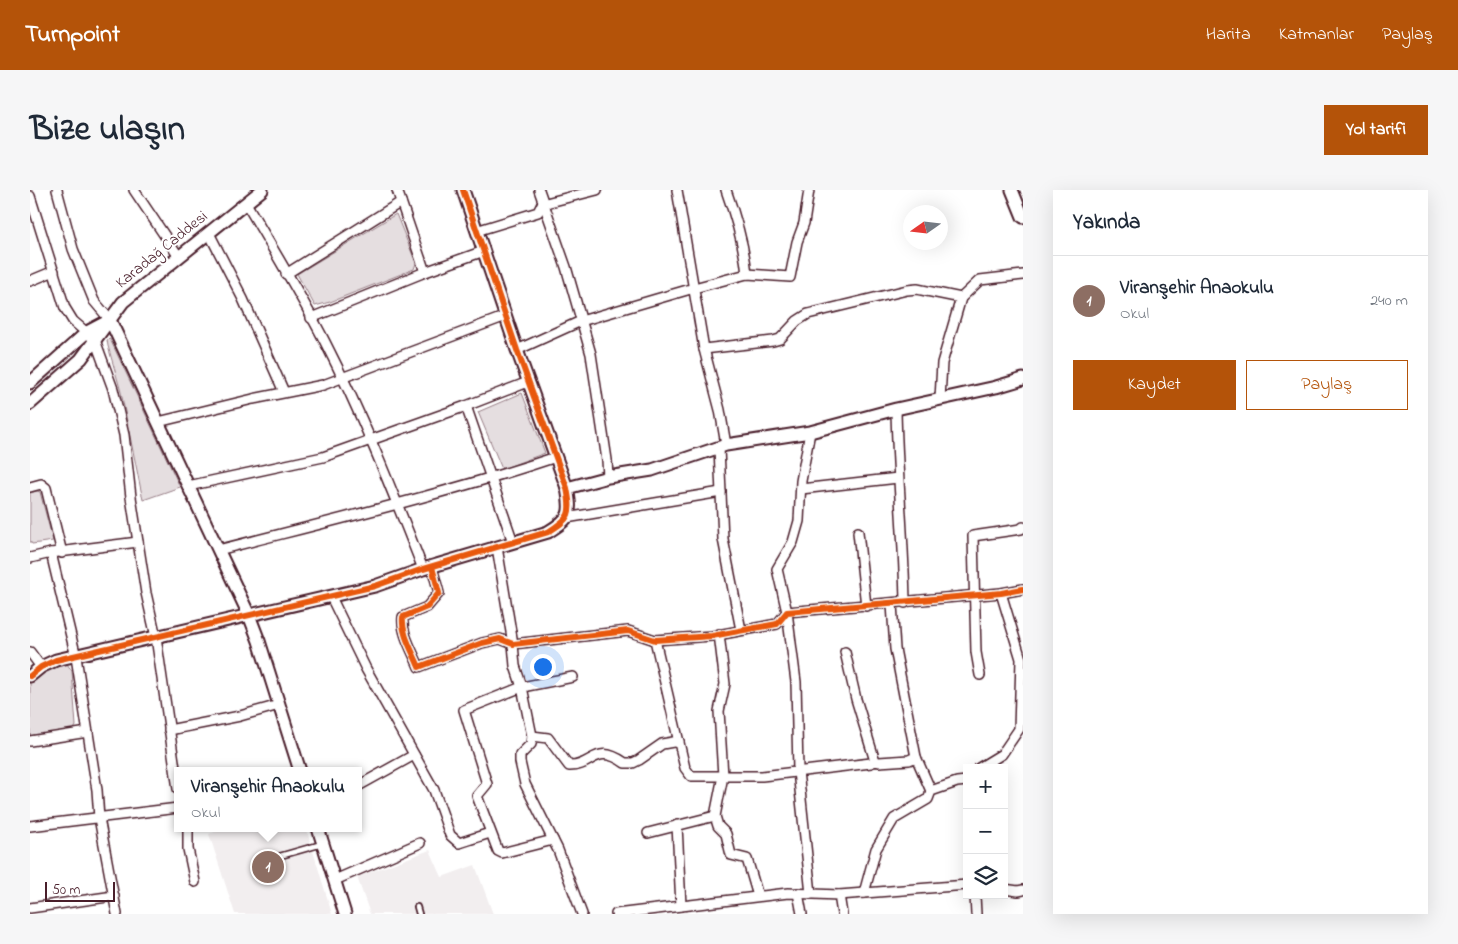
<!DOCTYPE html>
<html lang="tr">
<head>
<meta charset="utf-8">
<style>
	body { margin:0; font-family:"Indie Flower",sans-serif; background:#f6f6f7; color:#1f2937 }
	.controls { position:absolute; right:15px; bottom:15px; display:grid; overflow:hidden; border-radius:0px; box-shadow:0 5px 20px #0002 }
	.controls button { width:45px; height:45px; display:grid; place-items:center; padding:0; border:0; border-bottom:1px solid #e0e1e3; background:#fff; color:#1f2937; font:25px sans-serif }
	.compass { position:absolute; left:873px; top:15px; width:45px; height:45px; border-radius:50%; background:#fff; box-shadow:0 5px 20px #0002; rotate:256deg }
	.scale { position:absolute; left:15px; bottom:12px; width:70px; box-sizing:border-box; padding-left:5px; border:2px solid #4a1f2b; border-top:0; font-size:14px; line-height:18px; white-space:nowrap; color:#4a1f2b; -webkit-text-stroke:4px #fff; paint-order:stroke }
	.you { position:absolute; left:512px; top:476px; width:18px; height:18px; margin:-12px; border:4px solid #fff; border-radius:50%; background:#1a73e8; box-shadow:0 0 0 8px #1a73e833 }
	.badge { display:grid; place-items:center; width:32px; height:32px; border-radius:50%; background:#b45309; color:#fff; font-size:16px; font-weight:700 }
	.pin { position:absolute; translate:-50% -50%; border:2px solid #fff; box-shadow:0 1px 5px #0006 }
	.popup { position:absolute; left:144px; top:577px; width:188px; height:65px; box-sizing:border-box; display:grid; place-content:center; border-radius:0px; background:#fff; filter:drop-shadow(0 1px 4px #0005); font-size:16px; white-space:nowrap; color:#747a83 }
	.popup b { font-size:19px; color:#1f2937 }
	.popup::after { content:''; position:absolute; left:50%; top:100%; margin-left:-10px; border:10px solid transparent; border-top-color:#fff }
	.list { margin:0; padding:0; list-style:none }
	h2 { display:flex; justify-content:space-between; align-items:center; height:65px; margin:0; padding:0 20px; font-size:21px }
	h2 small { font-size:16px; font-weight:400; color:#747a83 }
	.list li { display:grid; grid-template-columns:32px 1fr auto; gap:15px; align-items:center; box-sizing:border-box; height:90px; padding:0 20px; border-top:1px solid #e0e1e3 }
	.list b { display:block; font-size:19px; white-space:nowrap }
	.list p { margin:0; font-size:16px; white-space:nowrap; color:#747a83 }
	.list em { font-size:16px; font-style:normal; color:#747a83 }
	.actions { display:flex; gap:10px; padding:15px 20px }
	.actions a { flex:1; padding:11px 0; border:1px solid #b45309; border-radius:0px; text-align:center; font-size:18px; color:#b45309 }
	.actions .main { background:#b45309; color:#fff }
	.icon { flex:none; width:28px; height:28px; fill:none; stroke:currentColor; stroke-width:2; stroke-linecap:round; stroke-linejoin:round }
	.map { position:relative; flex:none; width:993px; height:724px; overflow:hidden; border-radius:0px }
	header { display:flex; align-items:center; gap:30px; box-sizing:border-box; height:70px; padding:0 25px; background:#b45309; color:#fff }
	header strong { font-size:24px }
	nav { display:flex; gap:28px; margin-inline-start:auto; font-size:18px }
	.intro { display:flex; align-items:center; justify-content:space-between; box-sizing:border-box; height:120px; padding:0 30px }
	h1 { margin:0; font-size:35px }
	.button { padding:12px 22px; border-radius:0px; background:#b45309; color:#fff; font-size:18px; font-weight:700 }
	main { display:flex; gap:30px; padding:0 30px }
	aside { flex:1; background:#fff; border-radius:0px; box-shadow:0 5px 20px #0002 }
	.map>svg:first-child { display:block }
	.built { fill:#f2eeef }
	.green { fill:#e5dee0; stroke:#987e86 }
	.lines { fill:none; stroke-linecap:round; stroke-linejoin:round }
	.service-casing { stroke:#4a1f2b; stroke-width:8 }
	.minor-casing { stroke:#4a1f2b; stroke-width:12 }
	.tertiary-casing { stroke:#4a1f2b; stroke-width:15 }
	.service { stroke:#fff; stroke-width:4.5 }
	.minor { stroke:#fff; stroke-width:9 }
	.tertiary { stroke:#fff; stroke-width:11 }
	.cycleway-casing { stroke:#fff; stroke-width:9 }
	.cycleway { stroke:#e8590c; stroke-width:6 }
	.labels { text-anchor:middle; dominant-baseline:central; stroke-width:4; stroke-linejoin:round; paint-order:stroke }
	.street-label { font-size:16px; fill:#4a1f2b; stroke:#fff }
</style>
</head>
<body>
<header>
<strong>Turnpoint</strong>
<nav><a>Harita</a><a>Katmanlar</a><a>Paylaş</a></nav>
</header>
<div class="intro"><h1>Bize ulaşın</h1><a class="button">Yol tarifi</a></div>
<main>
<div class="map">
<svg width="993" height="724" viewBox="0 0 993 724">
	<rect width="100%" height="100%" fill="#fff"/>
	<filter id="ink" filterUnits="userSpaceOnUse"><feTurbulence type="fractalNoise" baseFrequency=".02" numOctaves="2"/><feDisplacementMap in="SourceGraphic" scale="10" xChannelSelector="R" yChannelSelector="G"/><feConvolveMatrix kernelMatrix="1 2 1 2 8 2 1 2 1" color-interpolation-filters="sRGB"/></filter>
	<g filter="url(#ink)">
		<g class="built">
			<path d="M197 638H276L302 724H205L179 644Z"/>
			<path d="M400 660 412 687 445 675 463 724H340L327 687Z"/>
		</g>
		<g class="green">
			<path d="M366 24 386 73 384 79 300 112 285 116 267 84Z"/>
			<path d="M80 149 150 297 113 310 91 202 78 156 77 150Z"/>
			<path d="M492 203 515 263 472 279 448 222Z"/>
			<path d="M7 301 10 302 23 351 2 354 0 351V303Z"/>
			<path d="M32 473 37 474 42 481 46 536 44 539 0 548V493L16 480Z"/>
		</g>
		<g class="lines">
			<defs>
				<g id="service">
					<path d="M236 670 292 654"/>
					<path d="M387 717 389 724"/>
				</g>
				<g id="minor">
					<path d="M27 0 43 59 64 111 80 130"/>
					<path d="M104 0 149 67"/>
					<path d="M367 0 395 82"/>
					<path d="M509 0 536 77 561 164 577 270 578 287"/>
					<path d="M647 0 674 159 690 220 696 255"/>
					<path d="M696 0C706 28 714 54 717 84"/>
					<path d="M0 6 35 118 43 131 65 150 83 199 94 245 101 307 116 403 126 447 148 599"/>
					<path d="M216 13C243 59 271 105 295 152 333 226 363 303 393 379"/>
					<path d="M446 41 508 22 512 14 567 0"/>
					<path d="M179 43 213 109 254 202"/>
					<path d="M256 84 371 12"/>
					<path d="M0 91 24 81"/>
					<path d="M281 128 395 82 454 61"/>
					<path d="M674 159 743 151 750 149 767 131 778 124 877 100 887 99 931 108"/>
					<path d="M487 160 551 131 664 98 717 84 760 87 767 52 774 33 779 0"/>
					<path d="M910 209 912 173 931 108 950 90 993 85"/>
					<path d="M436 216 483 352"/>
					<path d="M866 219C867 284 874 348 875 413"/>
					<path d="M128 232 223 209 293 195 476 126"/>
					<path d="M780 242 771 291 769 331 763 352 747 379 757 422 766 492 768 581 781 704"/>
					<path d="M689 258 693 349 711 440"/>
					<path d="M158 296 293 267 436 216 498 192"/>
					<path d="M0 297 11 294 16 298 32 363"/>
					<path d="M771 299 868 288"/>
					<path d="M536 328 691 302"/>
					<path d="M828 342 836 416"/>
					<path d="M467 357 483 454 485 476 492 497 502 546 501 554 490 565V572L495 594 528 660 552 724"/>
					<path d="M188 360C301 331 415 304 526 267"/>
					<path d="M21 363 46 467 67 600 69 628 87 724"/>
					<path d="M0 368 21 363 108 352"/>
					<path d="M402 377 409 403 397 417 373 427C371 443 383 462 389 477L452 453 470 449 483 454 598 441 625 450 682 446 747 434 757 422 971 403 993 399"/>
					<path d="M301 407 336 479 404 600 420 645 429 653 460 643"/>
					<path d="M862 414 865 459 886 567 901 601"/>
					<path d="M689 444 695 494 689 521 693 586 685 626 688 636 696 644 701 665 717 669 728 706"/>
					<path d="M625 450 655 578 661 586H732L841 573 845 571 849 572 879 570 886 567"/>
					<path d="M0 462 11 477"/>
					<path d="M815 462 826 509 845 571"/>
					<path d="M950 485 946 462 943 346 991 339 993 337"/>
					<path d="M139 540 210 526 249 515"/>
					<path d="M502 546 518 548 539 576C563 577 565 552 595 573H603L609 570 632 554 649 551"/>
					<path d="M0 551 58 542"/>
					<path d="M949 578 972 564 989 539 991 469 971 403"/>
					<path d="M328 596 384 565"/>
					<path d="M647 635 651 716"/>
					<path d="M0 636 148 618"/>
					<path d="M158 638V659L165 692"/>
					<path d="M618 643 685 626"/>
					<path d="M523 650 472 663 468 661 447 606 457 594 434 520 492 497 543 487"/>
					<path d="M305 690 390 653"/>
					<path d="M974 699 988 701 993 700"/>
					<path d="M768 703 772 724"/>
					<path d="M834 703 846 659 864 629 898 609 901 601 927 592 937 591"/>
					<path d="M809 705 812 724"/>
					<path d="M945 705 946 724"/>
					<path d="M0 718 84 706"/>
					<path d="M586 724 758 703 809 705 937 695"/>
				</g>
				<g id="tertiary">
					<path d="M982 0 993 27"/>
					<path d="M80 130 219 425 229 451 270 581"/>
					<path d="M0 193 57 142 76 132"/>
					<path d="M0 214 51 169 93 112 232 0"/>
					<path d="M537 298 578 287 622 280 696 255 780 242 866 219 966 197 993 189"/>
					<path d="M0 486 11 477 26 470 345 396 393 379 518 342C541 328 542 324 537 298L487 160 433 0"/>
					<path d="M288 638 315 724"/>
				</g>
			</defs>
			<use href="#service" class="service-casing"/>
			<use href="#minor" class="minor-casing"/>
			<use href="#tertiary" class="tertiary-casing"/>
			<use href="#service" class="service"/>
			<use href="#minor" class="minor"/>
			<use href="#tertiary" class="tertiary"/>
			<defs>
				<g id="cycleway">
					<path d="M402 377 409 403 397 417 373 427C371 443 383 462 389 477L452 453 470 449 483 454 598 441 625 450 682 446 747 434 757 422 971 403 993 399"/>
					<path d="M0 486 11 477 26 470 345 396 393 379 518 342C541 328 542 324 537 298L487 160 433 0"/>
				</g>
			</defs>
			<use href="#cycleway" class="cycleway-casing"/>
			<use href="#cycleway" class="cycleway"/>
		</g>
	</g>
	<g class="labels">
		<g class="street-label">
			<text transform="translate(132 60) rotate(-39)">Karadağ Caddesi</text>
		</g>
	</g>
</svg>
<div class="controls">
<button>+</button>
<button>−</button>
<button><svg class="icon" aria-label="layers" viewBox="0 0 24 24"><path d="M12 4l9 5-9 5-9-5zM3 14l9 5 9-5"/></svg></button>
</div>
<svg class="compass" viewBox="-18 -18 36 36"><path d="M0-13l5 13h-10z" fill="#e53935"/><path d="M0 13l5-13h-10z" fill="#747a83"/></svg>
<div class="scale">50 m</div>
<div class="you"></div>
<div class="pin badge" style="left:238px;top:677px;background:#8d6e63">1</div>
<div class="popup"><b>Viranşehir Anaokulu</b>Okul</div>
</div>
<aside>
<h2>Yakında<small></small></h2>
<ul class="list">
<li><span class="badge" style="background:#8d6e63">1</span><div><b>Viranşehir Anaokulu</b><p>Okul</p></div><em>240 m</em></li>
</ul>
<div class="actions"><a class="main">Kaydet</a><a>Paylaş</a></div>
</aside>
</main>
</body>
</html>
